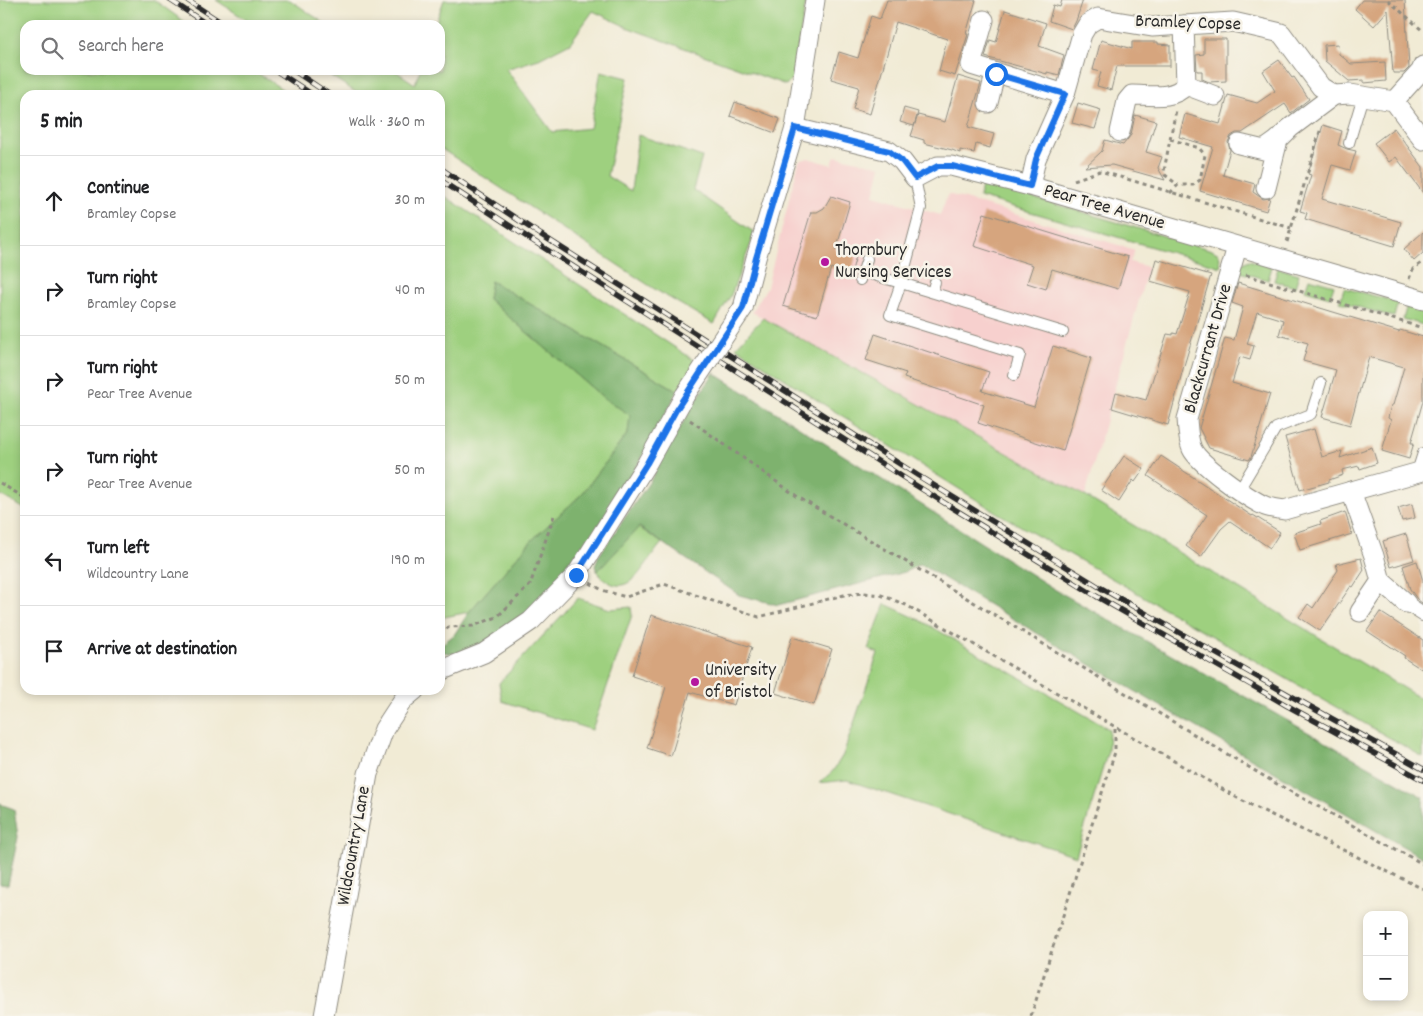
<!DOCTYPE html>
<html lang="en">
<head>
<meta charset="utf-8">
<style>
	body { margin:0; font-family:Dekko,sans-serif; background:#f6f6f6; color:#202124 }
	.controls { position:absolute; right:15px; bottom:15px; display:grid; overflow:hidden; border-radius:10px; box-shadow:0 2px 8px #0003 }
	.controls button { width:45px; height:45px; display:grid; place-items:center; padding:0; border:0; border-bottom:1px solid #e0e0e0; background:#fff; color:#202124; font:25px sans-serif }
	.stop { position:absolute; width:15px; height:15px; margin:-11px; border:4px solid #1a73e8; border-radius:50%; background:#fff }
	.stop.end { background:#1a73e8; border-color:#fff; box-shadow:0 1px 5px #0008 }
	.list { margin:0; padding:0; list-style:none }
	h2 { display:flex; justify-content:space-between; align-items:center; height:65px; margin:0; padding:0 20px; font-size:21px }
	h2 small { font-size:16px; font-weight:400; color:#757577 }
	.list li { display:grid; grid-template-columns:32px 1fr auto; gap:15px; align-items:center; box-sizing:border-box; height:90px; padding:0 20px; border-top:1px solid #e0e0e0 }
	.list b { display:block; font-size:19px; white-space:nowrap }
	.list p { margin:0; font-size:16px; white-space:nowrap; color:#757577 }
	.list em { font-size:16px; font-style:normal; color:#757577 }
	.icon { flex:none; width:28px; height:28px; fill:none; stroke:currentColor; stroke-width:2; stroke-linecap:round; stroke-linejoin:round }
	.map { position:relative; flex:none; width:1423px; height:1016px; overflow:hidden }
	.search { position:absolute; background:#fff; box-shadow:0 2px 8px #0003; left:20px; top:20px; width:425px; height:55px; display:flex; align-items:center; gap:12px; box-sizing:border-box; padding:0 18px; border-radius:15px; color:#757577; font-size:19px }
	.panel { position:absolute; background:#fff; box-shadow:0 2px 8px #0003; left:20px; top:90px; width:425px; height:605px; border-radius:15px }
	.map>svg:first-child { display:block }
	.built { fill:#f7d0ce }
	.green { fill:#9ed07f; stroke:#647e55 }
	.forest { fill:#7eb26e; stroke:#546e4c }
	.building { fill:#d6a57e }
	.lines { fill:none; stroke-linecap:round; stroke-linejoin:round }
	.service-casing { stroke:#8e8b80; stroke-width:12 }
	.pedestrian-casing { stroke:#8e8b80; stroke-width:16 }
	.minor-casing { stroke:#8e8b80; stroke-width:21 }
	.path { stroke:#8e8b80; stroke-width:3; stroke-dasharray:4 4; stroke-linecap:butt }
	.service { stroke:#fff; stroke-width:10 }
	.pedestrian { stroke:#fff; stroke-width:14 }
	.minor { stroke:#fff; stroke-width:19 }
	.rail-casing { stroke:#2b2b2b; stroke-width:5.5 }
	.rail { stroke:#f7f3e8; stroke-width:4; stroke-dasharray:11; stroke-linecap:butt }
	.minor-bridge-casing { stroke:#8e8b80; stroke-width:21; stroke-linecap:butt }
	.minor-bridge { stroke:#fff; stroke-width:19 }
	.route { stroke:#1a73e8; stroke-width:6 }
	.poi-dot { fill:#b5179e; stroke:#f7f3e8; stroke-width:2 }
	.labels { text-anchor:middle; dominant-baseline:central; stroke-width:5; stroke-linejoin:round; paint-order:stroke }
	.street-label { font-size:19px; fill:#2b2b2b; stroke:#f7f3e8 }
	.poi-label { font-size:19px; fill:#2b2b2b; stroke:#f7f3e8; text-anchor:start }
</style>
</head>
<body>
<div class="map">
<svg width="1423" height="1016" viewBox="0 0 1423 1016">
	<rect width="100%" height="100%" fill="#f7f3e8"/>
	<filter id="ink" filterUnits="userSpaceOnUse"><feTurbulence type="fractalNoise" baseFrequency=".02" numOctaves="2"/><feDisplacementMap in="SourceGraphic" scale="10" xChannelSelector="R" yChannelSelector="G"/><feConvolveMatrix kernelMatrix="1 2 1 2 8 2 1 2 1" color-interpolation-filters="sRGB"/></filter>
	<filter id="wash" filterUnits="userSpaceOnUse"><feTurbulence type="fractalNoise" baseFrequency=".0096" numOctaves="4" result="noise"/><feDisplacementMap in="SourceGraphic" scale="20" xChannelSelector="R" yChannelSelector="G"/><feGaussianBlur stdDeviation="1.12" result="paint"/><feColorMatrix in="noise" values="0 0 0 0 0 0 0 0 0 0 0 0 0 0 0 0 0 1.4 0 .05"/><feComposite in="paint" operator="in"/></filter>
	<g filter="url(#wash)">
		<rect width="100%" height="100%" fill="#f1ebd5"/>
		<path class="built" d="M835 156 881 166 874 195 940 215 948 194 1135 250 1130 262 1148 267 1085 496 752 312 767 287 799 161 808 158 832 165Z"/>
		<g class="green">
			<path d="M0 0H154L189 25H25V70H253L291 95H25V509L0 495Z"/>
			<path d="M216 0H290L327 25H254Z"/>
			<path d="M444 0H805L806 2 792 78 786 85 629 28 593 11 570 43 539 59 506 69 552 132 590 128 601 71 628 78 607 176 631 191 638 135 702 157 693 190 755 233 731 295 714 324 656 290 440 148V95H360L322 70H394L415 84 420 70H440V25H435Z"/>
			<path d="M983 183 1212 250 1219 254 1221 267 979 197Z"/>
			<path d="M440 193 697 362 678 391 491 281 488 299 605 399 631 415 628 433 582 494 532 540 469 612 440 618Z"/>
			<path d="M1249 260 1272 267 1268 280 1236 271 1241 264Z"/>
			<path d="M1278 268 1299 274 1295 287 1274 281Z"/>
			<path d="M1309 278 1334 285 1330 297 1305 290Z"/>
			<path d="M1344 288 1398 302 1394 317 1340 302Z"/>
			<path d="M1407 305 1423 310V325L1403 319Z"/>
			<path d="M763 318 1085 496 1423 700V757L996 512 820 402 736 347Z"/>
			<path d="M638 527 662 543C643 564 628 607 597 572Z"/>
			<path d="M578 598 610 609 631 607 632 615 592 730 502 701 499 683Z"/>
			<path d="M885 604 920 620 1109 729 1108 751 1076 856 847 780 819 783 833 771 843 755 878 653 868 649Z"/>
		</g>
		<g class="forest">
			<path d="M491 281 678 391 642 458 571 571 528 616 484 645 455 654 443 652 442 644 454 635 469 612 532 540 582 494 628 433 630 415 605 399 488 299Z"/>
			<path d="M714 373 1054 589 1423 797V858L1150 700 920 564 905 572 778 605 739 595 639 527 597 572 595 566 598 557 650 481 693 405Z"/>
			<path d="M0 804 14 809 18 837 8 885 0 884Z"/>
		</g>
		<g id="blocks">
			<g class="building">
				<path d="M887 0H976L966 34H968L955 76 939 71 947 39 896 22 870 114 853 109 859 87 831 79 839 52 858 58 871 16 880 19Z"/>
				<path d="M1062 0H1083L1076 21 1072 29 1049 21 1053 5 1060 7Z"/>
				<path d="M1362 0H1405L1409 68 1404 73H1393L1388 10 1374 26 1355 9Z"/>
				<path d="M1005 10 1046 23 1039 46 1064 55 1059 75 1047 72V74L985 57 990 40 996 42Z"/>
				<path d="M1204 39H1226V81L1209 82 1202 79V71H1197L1196 55 1204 54Z"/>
				<path d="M1101 40 1132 49V42H1158V44L1170 45V66H1117L1111 90 1097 86 1101 72 1093 70Z"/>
				<path d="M1338 44 1339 54 1351 64 1385 62 1386 81 1364 83V80L1349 81 1325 61 1324 45Z"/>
				<path d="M1279 60 1292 78 1294 77 1309 99 1291 113 1285 104 1242 133H1236L1231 136 1228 142 1230 150 1223 175 1255 184 1253 192 1263 199 1270 198 1266 211 1200 191 1213 147 1179 137 1185 114 1220 124 1228 95 1257 103 1275 91 1263 71Z"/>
				<path d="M958 76 981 83 968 127 994 134 990 148 976 144 974 153 960 150V153L952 150 924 143V140L911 136 918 115 945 122Z"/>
				<path d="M735 102 780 119 775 133 730 116Z"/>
				<path d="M1078 103 1101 110 1095 129 1072 123Z"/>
				<path d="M904 108 918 112 914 126 900 122Z"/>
				<path d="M1135 115 1156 121 1146 152 1162 157 1158 168 1165 180 1112 165 1085 167 1102 151 1105 140 1123 145 1131 135Z"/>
				<path d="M1323 125 1342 131 1338 145 1347 149 1356 151 1350 170 1332 165 1322 199 1401 222 1394 246 1305 219 1307 213 1300 211 1311 175 1308 174Z"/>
				<path d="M1394 128 1423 167V193L1396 157 1389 162 1374 143Z"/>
				<path d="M831 196 850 202 836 250 856 256 851 274 831 268 817 316 783 306 811 212H817L824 208Z"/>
				<path d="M984 213 1128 257 1118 289 1052 269 1046 289 1027 283 1033 265 974 246Z"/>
				<path d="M1423 232V253L1414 261 1404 249Z"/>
				<path d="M1156 259 1211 275 1183 369 1168 425 1112 408 1116 392 1146 400 1167 334 1173 335V333L1177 334 1190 292 1150 281Z"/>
				<path d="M1238 283 1399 332 1400 330 1423 337V401L1411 443H1414L1409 459 1382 451 1391 420 1388 418 1391 405H1393L1404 367 1369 357 1350 425 1322 417 1336 370 1303 361 1308 343 1279 335 1283 320 1257 312 1247 344 1254 346 1250 360 1240 357 1232 383 1270 394 1251 457 1249 460 1209 448 1199 428 1225 338 1234 340 1243 307 1232 303Z"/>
				<path d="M875 334 989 372 982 391 1034 407 1053 346 1091 358 1063 451 978 423 984 405 904 378 906 373 866 360Z"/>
				<path d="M1314 429 1322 457 1342 451 1340 458 1372 447 1377 463 1360 469 1359 466 1342 470 1343 475 1329 480V482L1300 490 1285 437Z"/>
				<path d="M1124 456 1144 469 1135 482 1133 480 1119 502 1101 490Z"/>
				<path d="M1161 456 1252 516 1253 515 1280 532 1270 548 1230 521 1221 529 1201 557 1186 546 1207 515 1148 476Z"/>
				<path d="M1412 504 1415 518 1402 521 1398 508Z"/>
				<path d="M1345 512 1352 534 1300 550 1294 533 1321 524 1320 521Z"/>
				<path d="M1406 534 1414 560 1391 567 1383 541Z"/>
				<path d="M1361 558 1364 570 1353 587 1351 586 1320 631 1299 617 1308 604 1313 608 1338 570 1336 564Z"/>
				<path d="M1417 561 1423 581V604L1417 599 1410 589 1403 566Z"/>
				<path d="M1380 612 1423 640V670L1404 658 1405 656 1367 631Z"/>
				<path d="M651 615 752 647 734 705 690 692 671 756 647 748 666 687 632 676Z"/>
				<path d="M792 637 832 649 814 705 775 693Z"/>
			</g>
		</g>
	</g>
	<g filter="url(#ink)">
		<use href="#blocks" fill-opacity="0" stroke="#8e8b80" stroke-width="1"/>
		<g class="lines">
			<defs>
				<g id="service">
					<path d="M1349 143 1363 96"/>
					<path d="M863 272 901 283 921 208 915 178"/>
					<path d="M860 280 867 259"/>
					<path d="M932 292 935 282"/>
					<path d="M1014 375 1020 355 890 315 901 283 1063 332"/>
					<path d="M1417 472 1423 453"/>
					<path d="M1239 490 1276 428 1311 414 1321 383"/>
				</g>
				<path id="pedestrian" d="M1406 603 1423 614"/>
				<g id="minor">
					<path d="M984 20 971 65 1065 94"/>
					<path d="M1186 85 1215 96"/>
					<path d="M1394 101 1421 71 1423 66"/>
					<path d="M988 103 995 74"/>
					<path d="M795 128 889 151 902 161 915 178 938 166H951L1030 186 1423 300"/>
					<path d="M1120 132 1127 101 1132 95C1150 95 1173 100 1186 85L1184 25"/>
					<path d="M1239 144 1264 150 1278 140"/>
					<path d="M1030 186 1036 159 1065 94 1082 34 1088 24 1098 18 1152 27 1233 22 1281 33 1321 87 1334 95 1350 94 1394 101 1423 140"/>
					<path d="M1266 188 1278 140 1290 128 1334 95"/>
					<path d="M1237 247 1187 419C1188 430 1188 440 1192 449 1199 464 1249 499 1265 506 1270 508 1278 509 1284 510L1423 471"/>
					<path d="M743 308 756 258 795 128 815 0"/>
					<path d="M1351 491 1374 556 1381 581 1406 603"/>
					<path d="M1360 612 1381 581"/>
					<path d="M440 671 484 653 531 621 576 575 647 463 685 395"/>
					<path d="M324 1016 368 774 384 729 403 700 415 690"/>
				</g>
			</defs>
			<use href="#service" class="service-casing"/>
			<use href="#pedestrian" class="pedestrian-casing"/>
			<use href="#minor" class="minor-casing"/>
			<g class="path">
				<path d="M1388 0 1423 31"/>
				<path d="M1170 139 1176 110"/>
				<path d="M1074 180 1100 171 1291 228"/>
				<path d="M1170 193 1178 185H1193L1200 180 1205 155 1199 148 1170 139 1164 171 1165 175 1178 185"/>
				<path d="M1287 242 1321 128"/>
				<path d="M1246 275 1423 328"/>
				<path d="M1409 279 1413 269 1423 262"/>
				<path d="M690 420 798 497 1277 784 1423 864"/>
				<path d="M0 483 25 498"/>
				<path d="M590 583 602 590 626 597 664 584 759 617 844 595 864 593 881 595 906 605 1241 800 1423 889"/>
				<path d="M440 634 449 627 473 626 497 617 530 585 555 513"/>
				<path d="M1031 1016 1115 752V727"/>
			</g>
			<use href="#service" class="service"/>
			<use href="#pedestrian" class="pedestrian"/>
			<use href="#minor" class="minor"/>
			<defs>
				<g id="rail">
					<path d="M170 0 208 25"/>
					<path d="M187 0 225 25"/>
					<path d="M275 70 313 95"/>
					<path d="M293 70 330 95"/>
					<path d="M440 168 532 229 917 475 1101 588 1291 696 1423 769"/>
					<path d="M440 180 527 237 912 483 1096 596 1286 705 1423 780"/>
				</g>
			</defs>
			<use href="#rail" class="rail-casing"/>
			<use href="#rail" class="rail"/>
			<defs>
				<path id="minor-bridge" d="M685 395 743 308"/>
			</defs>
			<use href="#minor-bridge" class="minor-bridge-casing"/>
			<use href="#minor-bridge" class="minor-bridge"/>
		</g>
	</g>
	<g class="lines" filter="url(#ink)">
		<path class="route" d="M576 575 647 463 676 410 743 308 756 258 795 128 889 151 902 161 915 178 938 166H952L1030 186 1036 159 1065 94 996 74"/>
	</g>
	<g class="poi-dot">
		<circle cx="825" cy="262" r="5"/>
		<circle cx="695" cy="682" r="5"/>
	</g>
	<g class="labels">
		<g class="street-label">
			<text transform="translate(1188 24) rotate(2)">Bramley Copse</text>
			<text transform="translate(1104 208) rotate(16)">Pear Tree Avenue</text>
			<text transform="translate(1209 349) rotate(-74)">Blackcurrant Drive</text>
			<text transform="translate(355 846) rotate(-80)">Wildcountry Lane</text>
		</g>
		<g class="poi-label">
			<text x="835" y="251">Thornbury<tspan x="835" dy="22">Nursing Services</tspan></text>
			<text x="705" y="671">University<tspan x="705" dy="22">of Bristol</tspan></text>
		</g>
	</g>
</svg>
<div class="controls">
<button>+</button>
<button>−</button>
</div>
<div class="stop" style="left:996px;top:74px"></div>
<div class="stop end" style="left:576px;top:575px"></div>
<div class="search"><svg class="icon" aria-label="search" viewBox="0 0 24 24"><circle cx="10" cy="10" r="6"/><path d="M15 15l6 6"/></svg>Search here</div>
<section class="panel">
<h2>5 min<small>Walk · 360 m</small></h2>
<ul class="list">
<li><svg class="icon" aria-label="ahead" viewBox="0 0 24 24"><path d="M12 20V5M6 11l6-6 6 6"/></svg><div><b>Continue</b><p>Bramley Copse</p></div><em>30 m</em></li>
<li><svg class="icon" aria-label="right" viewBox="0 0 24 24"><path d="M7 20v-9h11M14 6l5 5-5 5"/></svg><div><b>Turn right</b><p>Bramley Copse</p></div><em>40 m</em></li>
<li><svg class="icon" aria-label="right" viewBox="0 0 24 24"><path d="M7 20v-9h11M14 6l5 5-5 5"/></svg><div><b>Turn right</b><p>Pear Tree Avenue</p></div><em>50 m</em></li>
<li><svg class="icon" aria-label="right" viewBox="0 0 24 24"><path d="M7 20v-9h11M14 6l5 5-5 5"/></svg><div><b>Turn right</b><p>Pear Tree Avenue</p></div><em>50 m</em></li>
<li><svg class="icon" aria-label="left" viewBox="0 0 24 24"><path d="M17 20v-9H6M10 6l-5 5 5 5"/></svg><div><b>Turn left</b><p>Wildcountry Lane</p></div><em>190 m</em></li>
<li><svg class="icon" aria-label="arrive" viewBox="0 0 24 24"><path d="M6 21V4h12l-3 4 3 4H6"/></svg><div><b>Arrive at destination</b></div></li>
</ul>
</section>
</div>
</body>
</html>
